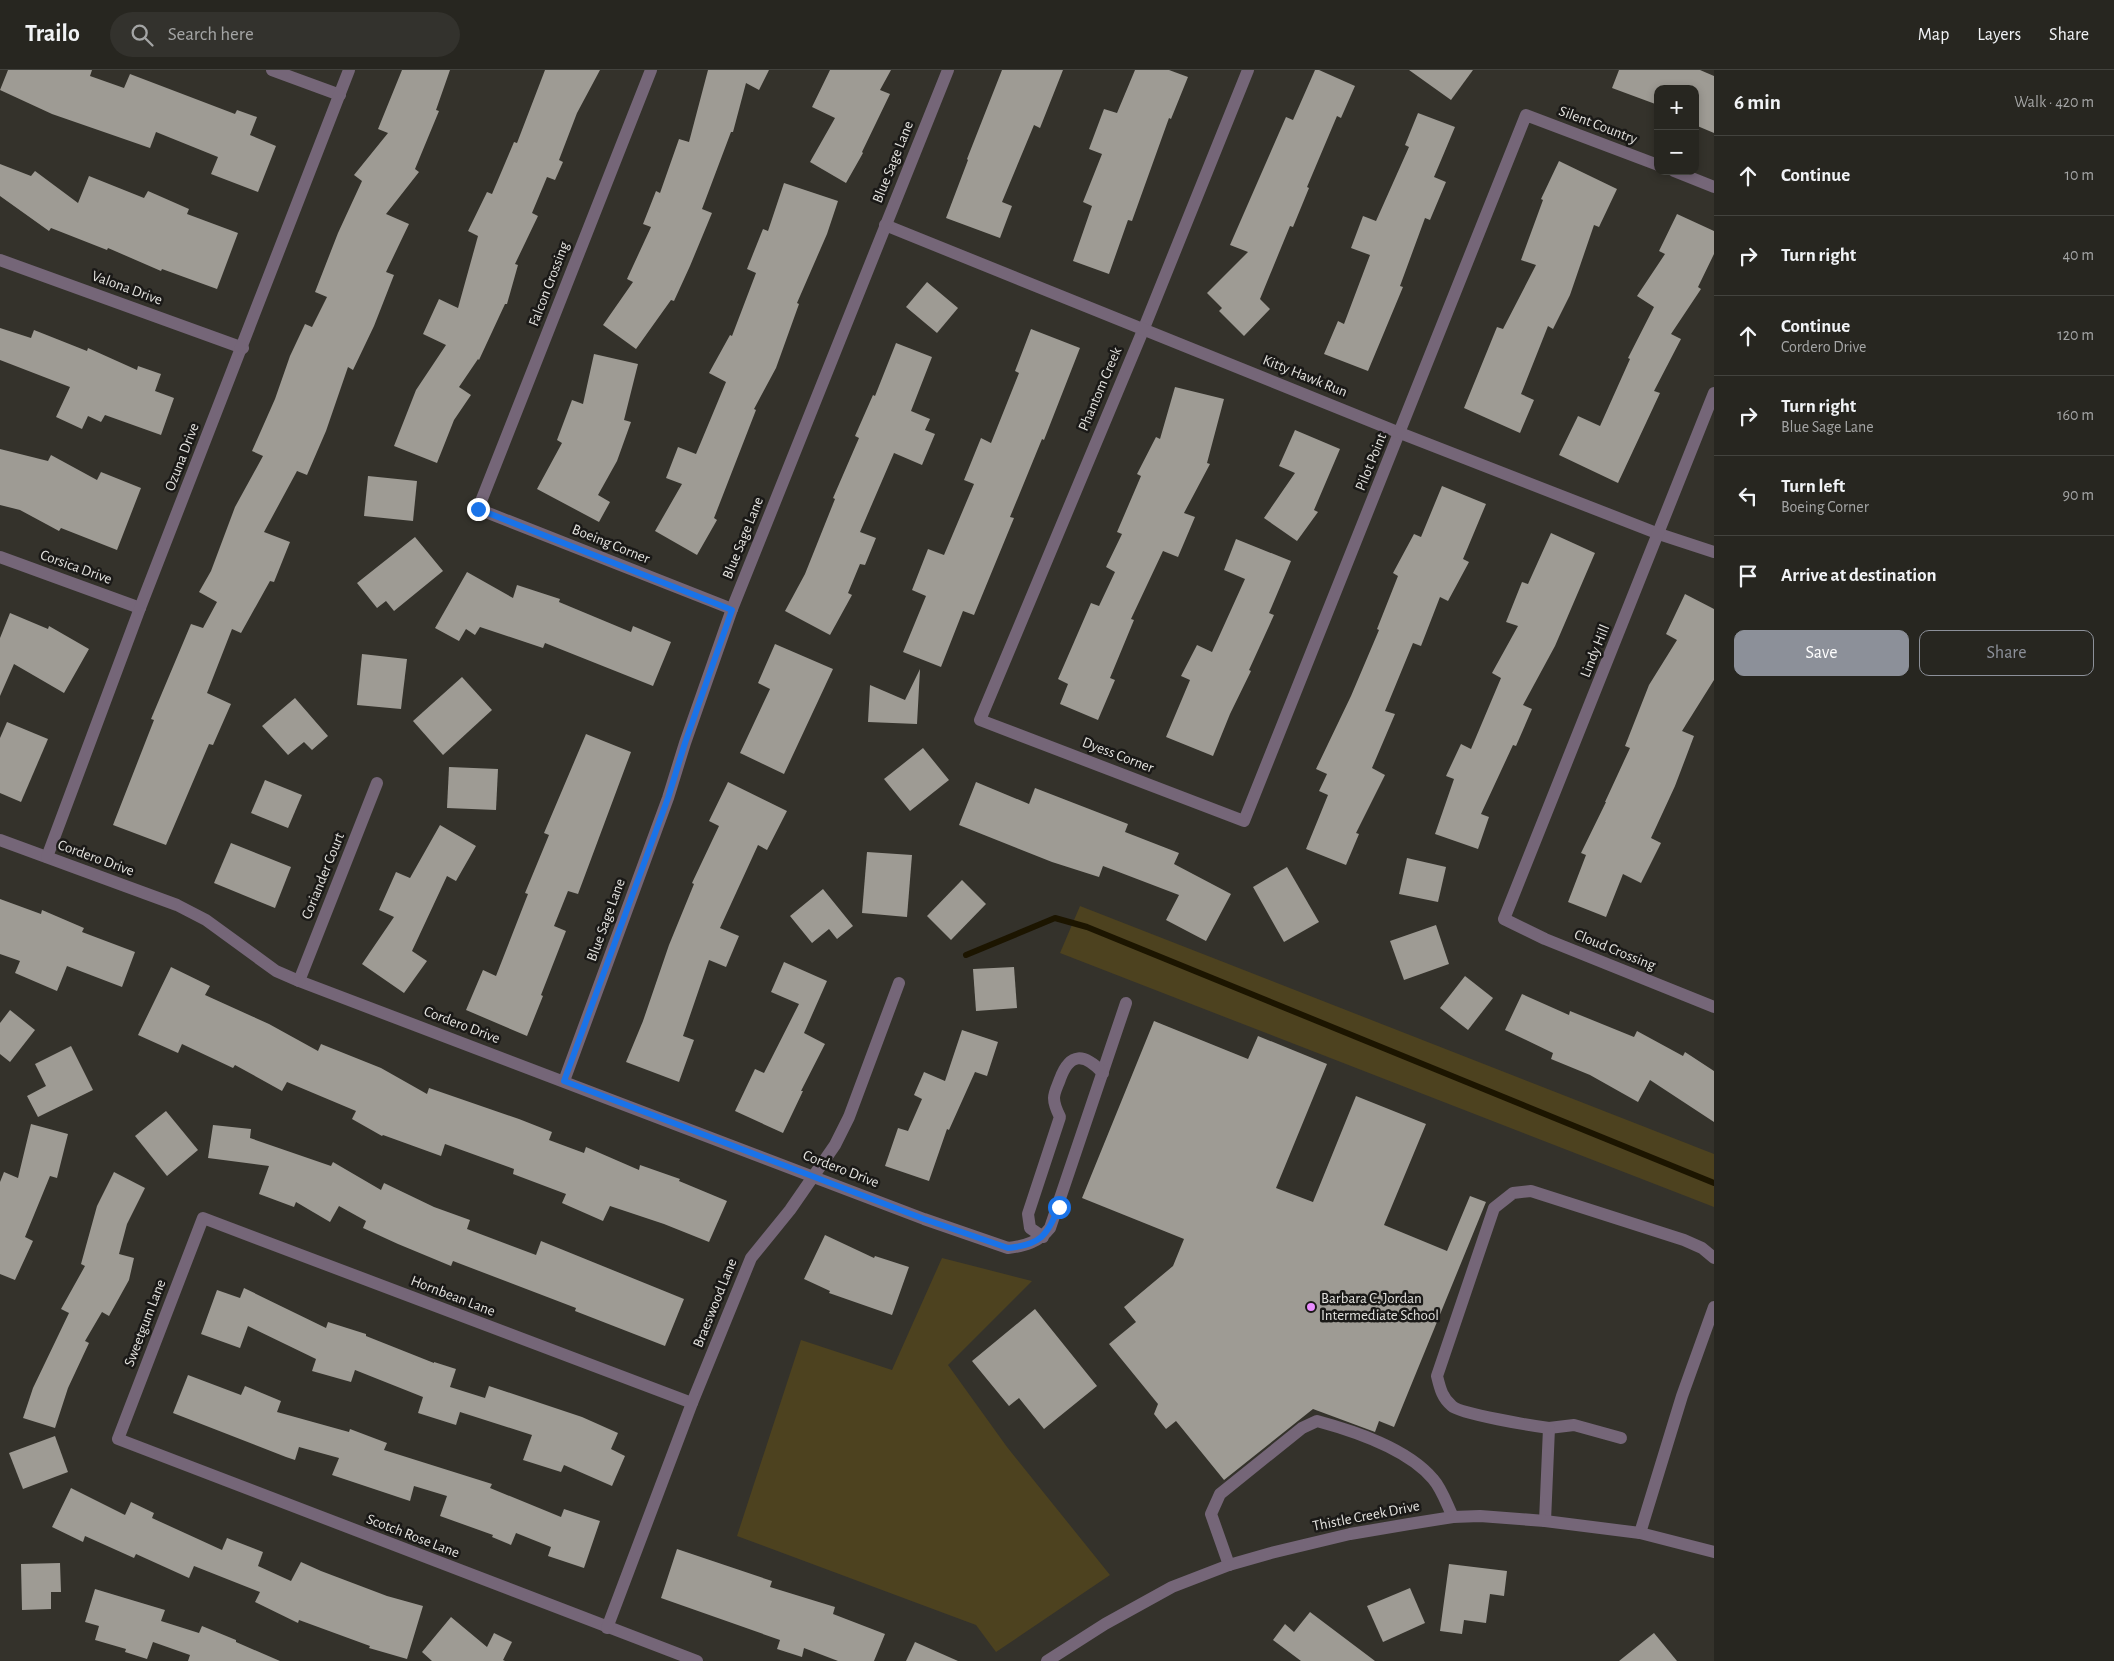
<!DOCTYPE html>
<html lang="en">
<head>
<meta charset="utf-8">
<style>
	body { margin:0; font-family:"Alegreya Sans",sans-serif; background:#33322d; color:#f1f3f6 }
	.controls { position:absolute; right:15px; top:15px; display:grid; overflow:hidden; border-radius:10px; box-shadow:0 2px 8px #0003 }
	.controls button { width:45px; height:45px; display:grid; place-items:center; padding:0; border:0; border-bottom:1px solid #43433e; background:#272620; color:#f1f3f6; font:25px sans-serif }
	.stop { position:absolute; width:15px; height:15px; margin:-11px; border:4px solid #1a73e8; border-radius:50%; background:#fff }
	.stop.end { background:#1a73e8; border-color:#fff; box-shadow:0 1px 5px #0008 }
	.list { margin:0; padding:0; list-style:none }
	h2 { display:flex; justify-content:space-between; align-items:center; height:65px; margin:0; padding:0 20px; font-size:21px }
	h2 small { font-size:16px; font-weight:400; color:#a4a5a5 }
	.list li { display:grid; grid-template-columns:32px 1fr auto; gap:15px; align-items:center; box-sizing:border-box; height:80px; padding:0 20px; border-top:1px solid #43433e }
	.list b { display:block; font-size:19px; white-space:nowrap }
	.list p { margin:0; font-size:16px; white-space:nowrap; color:#a4a5a5 }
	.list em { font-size:16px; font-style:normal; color:#a4a5a5 }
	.actions { display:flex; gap:10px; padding:15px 20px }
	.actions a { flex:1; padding:11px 0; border:1px solid #8c9099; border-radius:10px; text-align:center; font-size:18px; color:#8c9099 }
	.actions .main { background:#8c9099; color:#fff }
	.icon { flex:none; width:28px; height:28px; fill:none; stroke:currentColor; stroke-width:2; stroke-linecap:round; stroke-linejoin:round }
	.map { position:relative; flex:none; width:1714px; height:1591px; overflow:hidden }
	header { display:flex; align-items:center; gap:30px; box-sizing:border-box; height:70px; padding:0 25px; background:#272620; border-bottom:1px solid #43433e }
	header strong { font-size:24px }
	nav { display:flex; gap:28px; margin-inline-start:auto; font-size:18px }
	.search { width:350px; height:45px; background:#33322d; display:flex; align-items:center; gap:12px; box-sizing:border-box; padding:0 18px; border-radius:28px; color:#a4a5a5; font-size:19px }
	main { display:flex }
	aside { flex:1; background:#272620 }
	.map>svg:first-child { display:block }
	.green { fill:#4d421f }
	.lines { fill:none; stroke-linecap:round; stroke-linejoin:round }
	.stream { stroke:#1c1500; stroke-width:6 }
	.building { fill:#9e9b94 }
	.minor { stroke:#756678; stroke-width:12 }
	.route { stroke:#1a73e8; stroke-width:6 }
	.poi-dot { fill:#e98dfe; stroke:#1a1917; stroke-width:2 }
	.labels { text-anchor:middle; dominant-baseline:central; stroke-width:5; stroke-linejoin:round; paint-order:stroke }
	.street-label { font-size:15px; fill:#e3e2de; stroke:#1a1917 }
	.poi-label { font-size:15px; fill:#e3e2de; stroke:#1a1917; text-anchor:start }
</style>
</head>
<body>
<header>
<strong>Trailo</strong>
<div class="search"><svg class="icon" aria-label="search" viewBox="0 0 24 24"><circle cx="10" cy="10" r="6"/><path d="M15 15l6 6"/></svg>Search here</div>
<nav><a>Map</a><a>Layers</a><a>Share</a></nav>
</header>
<main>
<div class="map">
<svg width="1714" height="1591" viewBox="0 0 1714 1591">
	<rect width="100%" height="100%" fill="#34322b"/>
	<g class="green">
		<path d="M1080 836 1714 1084V1137L1060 883Z"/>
		<path d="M942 1188 1032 1211 948 1295 1007 1377 1110 1505 996 1582 976 1555 737 1466 801 1270 892 1300Z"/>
	</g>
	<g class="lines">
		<path class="stream" d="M966 885 1055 848 1087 857 1714 1113"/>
	</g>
	<g class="building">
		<path d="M8 0H92L90 6 124 18 130 4 235 44 237 40 257 47 250 65 276 76 258 122 211 104 218 87 156 62 150 78 52 44 0 20Z"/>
		<path d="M402 0H450L436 40 439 41 415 99 419 102 386 144 409 154 386 202 394 205 374 256 353 300 348 297 326 361 307 405 297 401 264 462 290 472 274 512 270 511 241 563 232 559 207 623 231 634 213 675 209 674 166 775 113 755 154 650 151 649 191 554 203 558 217 532 199 522 211 501 235 437 263 386 252 381 275 329 290 286 305 254 312 257 327 227 315 222 338 163 362 111 354 105 388 63 378 59Z"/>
		<path d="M545 0H600L577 43 559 90 563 92 555 110 547 107 532 143 538 146 515 194 518 195 507 234H505L479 290 478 289 459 317 471 325 454 350 437 393 394 376 416 320 446 275 423 264 439 229 458 238 478 166 468 161 487 122 492 124 514 72 517 73Z"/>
		<path d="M708 0H769L759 20 746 13 733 62H731L702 139 712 143 690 196 674 231 671 230 636 279 603 255 633 212 627 209 651 157 643 154 656 121 660 123 679 69 689 72Z"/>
		<path d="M830 0H891L880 20 890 24 862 82 863 83 846 113 810 92 835 48 812 37Z"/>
		<path d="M1002 0H1063L1040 58 1034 55 1002 132 1012 136 1000 168 946 148 968 90 967 89Z"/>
		<path d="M1135 0H1169L1188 7 1171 49 1169 48 1132 151 1128 150 1109 204 1073 191 1092 136 1083 132 1102 84 1089 79 1104 39 1117 43Z"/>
		<path d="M1315 0H1319L1355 16 1341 48 1337 46 1307 117 1309 118 1293 157 1290 156 1260 229 1270 239 1244 266 1219 241 1222 238 1207 223 1248 182 1230 175 1286 47 1293 50Z"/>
		<path d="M1409 0H1473L1451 30Z"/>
		<path d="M1619 0H1700L1714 6V63L1695 55V19H1658V35L1612 18Z"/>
		<path d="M1418 43 1455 57 1434 107 1446 112 1430 150 1425 148 1400 216 1403 217 1368 301 1324 284 1338 251 1344 254 1370 185 1351 178 1363 146 1376 151 1409 77 1405 75Z"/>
		<path d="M1559 91 1617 119 1599 157 1594 155 1570 225 1553 259 1548 256 1521 324 1534 330 1520 363 1464 338 1497 257 1503 259 1536 195 1521 190 1543 130 1541 129Z"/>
		<path d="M0 94 31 106 35 101 78 133 89 106 144 128 148 121 189 139 187 144 238 163 217 219 162 199 161 201 108 178 107 180 51 158 49 161 0 126Z"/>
		<path d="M784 113 838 131 827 164 797 233 799 234 776 298 754 339 756 340 714 448 717 450 697 485 655 461 682 414 666 408 678 377 696 384 726 312 709 303 730 265 732 266 756 203 747 199 763 159 768 161Z"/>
		<path d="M1677 144 1714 161V184L1698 217 1701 219 1671 264 1681 269 1654 321 1660 323 1618 413 1559 385 1578 346 1600 356 1630 289 1628 288 1654 237 1637 226 1665 184 1659 181Z"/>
		<path d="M927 212 958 238 937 263 906 237Z"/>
		<path d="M0 258 31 268 34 260 87 281 88 278 137 300 138 296 161 304 155 321 174 328 161 365 105 345 101 352 88 346 82 359 56 347 70 317 0 290Z"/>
		<path d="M1031 259 1080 278 1044 370 1042 369 1010 447 1014 448 974 545 963 541 941 597 903 582 926 526 912 520 928 479 944 485 974 414 964 410 981 368 991 373 1019 303 1015 301Z"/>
		<path d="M896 273 932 287 911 341 930 349 925 360 935 364 922 395 894 383 860 462 876 468 865 495 860 494 848 523 852 525 830 565 785 541 805 504 835 429 833 428 859 368 855 366 873 325 875 326Z"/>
		<path d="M594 284 638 294 624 350 631 352 617 391 598 425 610 432 599 452 537 419 562 373 557 370 572 330 583 334Z"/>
		<path d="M1175 317 1224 329 1207 393 1210 394 1184 443 1195 447 1178 487 1163 481 1131 549 1134 550 1110 608 1115 610 1098 650 1060 634 1068 614 1058 609 1091 533 1099 536 1115 502 1106 497 1122 464 1117 462 1141 406 1137 404 1156 367 1160 369Z"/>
		<path d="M1295 360 1340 379 1314 440 1318 442 1297 471 1264 448 1295 403 1279 396Z"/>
		<path d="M0 379 48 391 51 385 97 410 101 402 141 418 117 480 61 458 59 461 20 440 0 435Z"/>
		<path d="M368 406 417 411 413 451 364 446Z"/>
		<path d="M1442 416 1486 434 1463 489 1469 492 1448 531 1440 527 1421 576 1413 573 1385 641 1395 644 1372 698 1385 705 1356 763 1359 764 1346 795 1306 779 1328 725 1319 721 1327 704 1316 699 1351 626 1379 560 1377 559 1398 506 1393 503 1414 464 1421 467Z"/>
		<path d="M1551 463 1595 483 1555 576 1523 635 1532 639 1516 676 1513 675 1481 744 1489 747 1478 779 1435 764 1454 709 1446 706 1461 674 1471 679 1501 608 1492 603 1518 556 1506 552 1522 512 1528 514Z"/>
		<path d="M415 467 443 501 394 541 386 531 377 538 357 513Z"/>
		<path d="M1236 469 1291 491 1269 543 1274 545 1249 600 1251 601 1230 644 1213 686 1166 667 1190 610 1181 606 1197 575 1212 582 1245 509 1224 500Z"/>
		<path d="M467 502 513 528 517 515 560 529 559 532 631 562 633 556 671 572 653 616 545 573 543 578 480 557 475 565 466 559 459 571 435 558Z"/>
		<path d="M1685 524 1714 539V610L1682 661 1694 666 1675 716 1651 768 1661 773 1641 813 1623 804 1606 847 1568 832 1586 785 1581 783 1606 732H1605L1630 678 1625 676 1649 615 1677 570 1666 564Z"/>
		<path d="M10 543 48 559 49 556 89 579 64 623 14 594 0 626V568Z"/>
		<path d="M775 574 833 599 784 704 740 683 770 619 758 613Z"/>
		<path d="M362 584 407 589 401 639 357 635Z"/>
		<path d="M920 599 917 654 868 652 870 615 905 630Z"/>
		<path d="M462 607 492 640 443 685 413 651Z"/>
		<path d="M295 628 328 666 312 680 304 672 288 685 262 656Z"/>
		<path d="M7 652 48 669 21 732 0 723V668Z"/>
		<path d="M586 664 631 682 578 824 568 821 554 856 566 861 541 925 543 926 527 966 466 940 483 900 496 906 528 824 525 823 549 765 544 763Z"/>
		<path d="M923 678 949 710 910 741 884 709Z"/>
		<path d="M449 697 498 699 496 740 447 738Z"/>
		<path d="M265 710 302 725 288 758 251 743Z"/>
		<path d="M728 712 787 741 767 780 758 775 720 858 739 866 726 897 709 890 683 966 694 970 679 1012 626 992 643 951 669 875 694 814 692 813 719 756 709 751Z"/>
		<path d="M976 712 1029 734 1035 718 1128 754 1125 762 1179 783 1174 794 1231 824 1206 871 1166 850 1179 825 1103 796 1099 807 1052 792 959 755Z"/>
		<path d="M440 755 476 776 456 811 447 806 412 881 427 891 404 923 362 894 394 847 379 840 396 802 410 808Z"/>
		<path d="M231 773 291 797 275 838 214 813Z"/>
		<path d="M867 782 912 785 907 847 862 843Z"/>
		<path d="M1407 788 1446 797 1438 832 1399 824Z"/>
		<path d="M1287 797 1319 852 1284 872 1253 817Z"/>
		<path d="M962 810 986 834 951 870 927 846Z"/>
		<path d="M823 819 853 856 837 869 829 859 812 873 790 846Z"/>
		<path d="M0 829 41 844 42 840 84 858 82 862 135 882 122 917 67 896 57 921 15 903 20 891 0 884Z"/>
		<path d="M1436 855 1449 894 1404 910 1390 871Z"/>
		<path d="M784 892 827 911 804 963 825 974 801 1021H803L783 1063 735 1041 755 999 764 1003 799 934 771 922Z"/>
		<path d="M171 897 210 916 205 925 269 954 318 981 321 974 381 998 427 1024 429 1018 519 1049 552 1062 549 1070 584 1083 586 1077 639 1100 640 1095 680 1109 679 1111 727 1131 709 1172 664 1154 610 1136 603 1151 562 1133 566 1124 513 1104 514 1099 445 1074 441 1086 383 1065 382 1066 352 1049 356 1041 287 1012 282 1021 235 995 233 998 182 974 178 983 138 965Z"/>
		<path d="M1014 897 1017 938 976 941 973 899Z"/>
		<path d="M1465 906 1493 928 1468 960 1440 938Z"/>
		<path d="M1522 924 1569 945 1570 941 1634 967 1637 961 1683 986 1685 982 1714 1001V1052L1650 1010 1638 1032 1590 1005 1551 989 1553 983 1505 960Z"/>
		<path d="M10 940 35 960 10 992 0 984V953Z"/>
		<path d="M1154 951 1248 989 1258 966 1327 994 1276 1118 1313 1132 1356 1026 1426 1054 1384 1155 1447 1181 1470 1126 1486 1132 1394 1357 1379 1351 1375 1362 1313 1339 1224 1410 1176 1351 1166 1359 1154 1344 1158 1334 1109 1274 1136 1252 1124 1237 1173 1196 1184 1169 1082 1128Z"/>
		<path d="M962 960 998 972 987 1006 975 1002 949 1060 947 1059 929 1111 885 1096 898 1058 908 1061 922 1029 914 1025 924 1002 945 1011Z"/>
		<path d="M71 976 93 1020 38 1047 27 1026 46 1016 35 994Z"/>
		<path d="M166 1041 198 1080 167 1106 135 1066Z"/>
		<path d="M31 1054 68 1064 57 1108 50 1106 25 1167 33 1171 15 1210 0 1204V1112L4 1102 18 1108Z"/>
		<path d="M213 1055 251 1059 250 1068 331 1096 333 1092 381 1120 384 1113 434 1137 470 1150 467 1159 536 1185 541 1171 684 1229 665 1276 575 1241 576 1238 453 1191 451 1196 398 1174 363 1158 366 1151 339 1136 330 1152 296 1132 294 1137 259 1124 269 1096 208 1088Z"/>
		<path d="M114 1102 145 1118 127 1154 119 1184 134 1188 129 1210 109 1246 102 1242 85 1271 89 1273 68 1318 55 1358 23 1348 33 1318 69 1243 61 1239 85 1196 81 1194 97 1136Z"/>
		<path d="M825 1165 874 1188 875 1186 909 1197 892 1245 829 1223 830 1221 804 1209Z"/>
		<path d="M244 1218 326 1258 328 1252 366 1264V1266L434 1293V1292L456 1299 450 1317 485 1328 489 1316 582 1347 618 1363 611 1379 625 1386 612 1416 564 1395 561 1402 523 1390 532 1365 460 1342 456 1355 418 1343 423 1327 355 1300 351 1312 312 1301 316 1289 248 1256 240 1278 201 1264 217 1220 240 1228Z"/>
		<path d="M1035 1239 1097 1316 1044 1359 1019 1328 1009 1336 972 1291Z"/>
		<path d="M188 1305 241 1325 245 1316 281 1331 277 1342 349 1362 350 1359 387 1373 384 1380 492 1414 490 1418 561 1447 564 1439 600 1451 584 1498 548 1486 551 1477 516 1463 511 1475 492 1467 493 1465 440 1446 447 1426 414 1416 410 1431 332 1405 339 1388 299 1377 295 1390 286 1387 173 1343Z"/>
		<path d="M55 1366 68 1402 23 1419 9 1383Z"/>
		<path d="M71 1418 125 1445 131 1432 154 1443 152 1448 222 1480 227 1468 263 1482 258 1496 291 1511 301 1492 321 1501 387 1526 423 1536 407 1589 369 1578 370 1576 299 1550 298 1553 255 1532 260 1522 194 1496 189 1508 136 1484 134 1488 85 1466 83 1472 52 1457Z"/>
		<path d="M677 1479 772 1511 770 1517 835 1537 833 1544 885 1564 874 1591H838L804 1578 802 1587 777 1579 780 1570 661 1528Z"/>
		<path d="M60 1493 61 1522H51V1539L22 1540 21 1494Z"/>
		<path d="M1449 1494 1507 1501 1504 1526 1490 1524 1486 1553 1464 1550 1462 1564 1440 1561Z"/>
		<path d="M1410 1518 1425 1553 1383 1572 1367 1536Z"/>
		<path d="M95 1519 165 1540 161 1551 199 1563 202 1556 236 1570V1572L280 1591H188L190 1585 153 1572 147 1589 125 1582 126 1579 95 1570 99 1556 85 1552Z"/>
		<path d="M1310 1542 1375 1591H1301L1273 1570 1285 1554 1294 1562Z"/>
		<path d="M451 1547 487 1577 494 1563 512 1572 503 1590 505 1591H432L422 1582Z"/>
		<path d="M1654 1563 1677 1591H1619Z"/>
		<path d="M915 1572 958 1591H906Z"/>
	</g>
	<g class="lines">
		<g class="minor">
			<path d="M272 0 340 25"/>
			<path d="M651 0 478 439 732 539"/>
			<path d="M1248 0 1144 258 980 650 1244 751 1526 45 1658 95"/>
			<path d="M1674 101 1714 117"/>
			<path d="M885 155 1400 363 1659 464 1714 482"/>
			<path d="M0 190 243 278"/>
			<path d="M1714 323 1504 849 1545 869 1714 937"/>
			<path d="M0 487 140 538"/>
			<path d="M0 770 177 835 206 850 276 901 299 911 924 1149 1008 1178C1025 1176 1039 1172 1050 1158L1126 933"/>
			<path d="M47 787 140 538 349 0"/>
			<path d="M299 911 377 713"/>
			<path d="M564 1011 668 728 685 673 732 539 948 0"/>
			<path d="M1043 1167 1030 1158 1028 1144 1060 1047C1057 1041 1054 1035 1054 1028 1054 1022 1058 1015 1060 1009 1070 982 1084 983 1103 1003"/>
			<path d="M692 1333 203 1148 118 1369 697 1591"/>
			<path d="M1549 1358 1574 1355 1621 1368"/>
			<path d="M1545 1451 1549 1358C1534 1356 1460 1344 1452 1336 1442 1328 1440 1318 1437 1306L1494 1138 1513 1123 1531 1121 1684 1170 1702 1178 1714 1188"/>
			<path d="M1640 1463 1682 1326 1714 1237"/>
			<path d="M1229 1495 1211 1444 1220 1424 1302 1358 1317 1351C1354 1361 1407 1378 1433 1409 1442 1419 1447 1435 1453 1447"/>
			<path d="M607 1558 692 1333 751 1188 790 1140 835 1075 849 1047 899 913"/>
			<path d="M1047 1591 1105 1554 1172 1517 1229 1495 1271 1483 1350 1464 1409 1454 1453 1447 1480 1446 1545 1451 1640 1463 1714 1482"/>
		</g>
	</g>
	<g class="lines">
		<path class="route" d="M478 439 732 540 685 673 668 728 564 1011 924 1149 1008 1178C1040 1175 1047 1166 1059 1137"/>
	</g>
	<circle class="poi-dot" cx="1311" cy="1237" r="5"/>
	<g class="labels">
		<g class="street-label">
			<text transform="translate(1598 55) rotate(21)">Silent Country</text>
			<text transform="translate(893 92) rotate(-68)">Blue Sage Lane</text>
			<text transform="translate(549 214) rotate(-69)">Falcon Crossing</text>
			<text transform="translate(127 218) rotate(20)">Valona Drive</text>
			<text transform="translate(1305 306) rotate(22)">Kitty Hawk Run</text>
			<text transform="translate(1100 319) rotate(-67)">Phantom Creek</text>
			<text transform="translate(182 387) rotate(-69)">Ozuna Drive</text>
			<text transform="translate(1371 392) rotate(-68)">Pilot Point</text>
			<text transform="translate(743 468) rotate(-68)">Blue Sage Lane</text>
			<text transform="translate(611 474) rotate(22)">Boeing Corner</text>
			<text transform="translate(76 497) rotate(20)">Corsica Drive</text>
			<text transform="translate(1595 581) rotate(-68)">Lindy Hill</text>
			<text transform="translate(1118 685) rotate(21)">Dyess Corner</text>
			<text transform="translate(96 788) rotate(20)">Cordero Drive</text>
			<text transform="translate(323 806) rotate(-68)">Coriander Court</text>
			<text transform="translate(606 850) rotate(-70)">Blue Sage Lane</text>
			<text transform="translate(1615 880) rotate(22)">Cloud Crossing</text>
			<text transform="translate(462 955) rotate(21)">Cordero Drive</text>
			<text transform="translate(841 1099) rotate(21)">Cordero Drive</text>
			<text transform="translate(453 1226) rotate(21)">Hornbean Lane</text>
			<text transform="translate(715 1233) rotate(-68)">Braeswood Lane</text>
			<text transform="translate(145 1253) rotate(-69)">Sweetgum Lane</text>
			<text transform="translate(1366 1446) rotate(-11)">Thistle Creek Drive</text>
			<text transform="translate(413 1466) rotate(21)">Scotch Rose Lane</text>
		</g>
		<g class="poi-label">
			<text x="1321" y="1228">Barbara C. Jordan<tspan x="1321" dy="17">Intermediate School</tspan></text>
		</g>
	</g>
</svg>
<div class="controls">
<button>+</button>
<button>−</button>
</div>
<div class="stop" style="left:1059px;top:1137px"></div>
<div class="stop end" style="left:478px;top:439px"></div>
</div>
<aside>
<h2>6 min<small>Walk · 420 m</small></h2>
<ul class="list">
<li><svg class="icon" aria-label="ahead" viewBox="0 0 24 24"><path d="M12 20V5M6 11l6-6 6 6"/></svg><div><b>Continue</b></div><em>10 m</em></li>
<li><svg class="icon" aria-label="right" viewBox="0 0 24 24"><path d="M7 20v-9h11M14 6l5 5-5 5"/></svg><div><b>Turn right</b></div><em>40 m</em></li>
<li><svg class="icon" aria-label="ahead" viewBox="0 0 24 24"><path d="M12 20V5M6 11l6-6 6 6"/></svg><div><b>Continue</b><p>Cordero Drive</p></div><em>120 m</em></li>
<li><svg class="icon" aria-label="right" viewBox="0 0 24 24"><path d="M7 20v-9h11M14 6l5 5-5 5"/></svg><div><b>Turn right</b><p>Blue Sage Lane</p></div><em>160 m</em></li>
<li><svg class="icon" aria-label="left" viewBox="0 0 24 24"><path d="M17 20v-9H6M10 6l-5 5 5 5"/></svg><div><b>Turn left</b><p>Boeing Corner</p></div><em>90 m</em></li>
<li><svg class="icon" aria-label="arrive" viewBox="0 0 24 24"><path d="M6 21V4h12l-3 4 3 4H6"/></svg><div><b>Arrive at destination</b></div></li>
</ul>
<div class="actions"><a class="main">Save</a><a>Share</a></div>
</aside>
</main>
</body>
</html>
